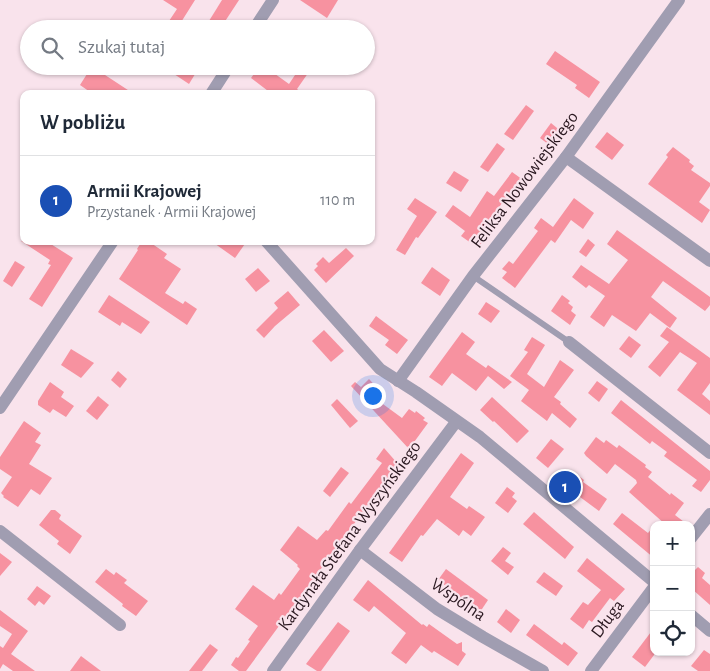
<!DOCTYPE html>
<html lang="pl">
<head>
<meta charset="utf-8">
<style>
	body { margin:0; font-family:"Alegreya Sans",sans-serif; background:#f6f6f7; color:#1f2937 }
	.controls { position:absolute; right:15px; bottom:15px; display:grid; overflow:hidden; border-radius:10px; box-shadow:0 1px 4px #0004 }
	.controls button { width:45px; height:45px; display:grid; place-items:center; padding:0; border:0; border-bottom:1px solid #e0e1e3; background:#fff; color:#1f2937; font:25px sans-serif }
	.you { position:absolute; left:372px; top:395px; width:18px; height:18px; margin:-12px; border:4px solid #fff; border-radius:50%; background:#1a73e8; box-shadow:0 0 0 8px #1a73e833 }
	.badge { display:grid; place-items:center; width:32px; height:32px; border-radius:50%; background:#b45309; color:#fff; font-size:16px; font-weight:700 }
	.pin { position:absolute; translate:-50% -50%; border:2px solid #fff; box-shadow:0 1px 5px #0006 }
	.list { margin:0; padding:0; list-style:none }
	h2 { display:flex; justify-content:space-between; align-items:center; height:65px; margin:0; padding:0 20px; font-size:21px }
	h2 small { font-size:16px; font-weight:400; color:#747a83 }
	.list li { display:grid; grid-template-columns:32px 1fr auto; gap:15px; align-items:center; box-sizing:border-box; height:90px; padding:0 20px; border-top:1px solid #e0e1e3 }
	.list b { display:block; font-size:19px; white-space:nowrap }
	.list p { margin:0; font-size:16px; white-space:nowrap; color:#747a83 }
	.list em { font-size:16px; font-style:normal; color:#747a83 }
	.icon { flex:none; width:28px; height:28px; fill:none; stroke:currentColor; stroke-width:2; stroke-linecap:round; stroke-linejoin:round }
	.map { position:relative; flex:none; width:710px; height:671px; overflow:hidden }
	.search { position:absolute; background:#fff; box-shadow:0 1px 4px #0004; left:20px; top:20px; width:355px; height:55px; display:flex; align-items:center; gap:12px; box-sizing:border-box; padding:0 18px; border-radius:28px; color:#747a83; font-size:19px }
	.panel { position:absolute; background:#fff; box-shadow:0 1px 4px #0004; left:20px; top:90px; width:355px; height:155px; border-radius:10px }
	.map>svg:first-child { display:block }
	.building { fill:#f792a0 }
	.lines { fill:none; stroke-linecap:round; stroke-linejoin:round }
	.service { stroke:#a09db1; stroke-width:6 }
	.minor { stroke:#a09db1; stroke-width:12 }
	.labels { text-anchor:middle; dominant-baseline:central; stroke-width:4.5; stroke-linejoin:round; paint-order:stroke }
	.street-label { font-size:18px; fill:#29171f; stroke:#f9e3ec }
</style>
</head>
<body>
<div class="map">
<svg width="710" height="671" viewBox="0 0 710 671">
	<rect width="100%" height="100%" fill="#f9e3ec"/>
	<g class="building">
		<path d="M163 0H195L178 27 169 21 177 9Z"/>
		<path d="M222 0H239L220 29H204Z"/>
		<path d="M300 0H338L327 18Z"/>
		<path d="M555 51 600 82 589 98 575 88 577 85 546 64Z"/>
		<path d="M92 66H111L105 75 134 94H93L80 85Z"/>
		<path d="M178 66H200L189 84 174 74Z"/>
		<path d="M260 66H264L289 84 301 66H313L297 89 303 94H272L251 78Z"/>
		<path d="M526 105 534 111 513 140 504 134Z"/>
		<path d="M551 123 563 133 552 147 540 138Z"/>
		<path d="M607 132 624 145 612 160 595 147Z"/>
		<path d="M497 143 505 149 488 172 480 167Z"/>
		<path d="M673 147 690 160 689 162 694 166 691 170 710 183V186L699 202 710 210 702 223 648 184 668 157 666 155Z"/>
		<path d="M454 171 469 180 461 192 446 183Z"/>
		<path d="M512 172 526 182 515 197 509 193 484 229 489 233 478 248 461 236 465 231 445 216 453 205 470 217 487 191 494 196Z"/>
		<path d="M415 198 437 212 418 238 416 237 405 255 396 250 417 216 407 209Z"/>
		<path d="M574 198 594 213 583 229 571 220 555 243 551 240 515 288 502 278 507 272 502 269 509 261 513 264 538 231 534 228 541 218 553 227Z"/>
		<path d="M617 230 710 297V305L705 311 663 281 651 297 677 318 670 328 650 313 636 331 612 315 604 327 590 317 605 296 589 285 586 288 572 277 581 265 609 284 628 260 607 244Z"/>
		<path d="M588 239 595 245 586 257 579 252Z"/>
		<path d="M21 241H46L73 258 42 307 29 299 51 265 48 264 50 260Z"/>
		<path d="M142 241H148L167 254 164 258 181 269 165 293 183 304 185 301 197 309 187 325 119 279 138 250 137 249Z"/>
		<path d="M211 241H247L235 258Z"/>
		<path d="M346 248 354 256 326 283 314 270 318 266 316 264 323 257 329 263Z"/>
		<path d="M15 261 25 267 12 287 3 281Z"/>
		<path d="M432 267 450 280 440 296 421 283Z"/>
		<path d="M258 268 270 281 256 292 245 279Z"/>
		<path d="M288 291 300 305 275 326 264 338 256 330 278 308 274 303Z"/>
		<path d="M109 295 150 322 141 334 122 322 120 326 98 312Z"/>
		<path d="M562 295 570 301 568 303 573 307 571 311 576 315 570 325 551 311Z"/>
		<path d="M486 302 500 311 491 323 478 314Z"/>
		<path d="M376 316 408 340 397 354 385 345 389 340 369 326Z"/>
		<path d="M667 327 710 358V383L702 394 710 401V415L677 390 697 363 680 352 660 377 648 367 669 342 660 336Z"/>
		<path d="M324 330 344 351 331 362 312 341Z"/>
		<path d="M462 332 475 342 466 354 486 368 488 365 512 382 504 389 488 376 476 391 452 373 442 386 429 377Z"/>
		<path d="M629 336 641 345 631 358 619 349Z"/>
		<path d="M532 337 545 345 527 374 544 387 560 360 574 370 554 397 561 402 560 404 577 419 570 428 552 413 547 421 521 401 529 390 510 376 528 352 524 350Z"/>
		<path d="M71 349 94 363 81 378 61 365Z"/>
		<path d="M118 371 127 379 120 388 111 380Z"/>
		<path d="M369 379 382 393 376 399 402 418 409 409 415 413 416 411 425 418 423 420 428 423 409 449 351 386 355 382 361 387Z"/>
		<path d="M597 381 608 389 599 402 588 393Z"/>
		<path d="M50 382 64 392 61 397 74 406 66 417 53 409 50 413 38 405V401Z"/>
		<path d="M98 396 109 405 97 420 86 411Z"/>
		<path d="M492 397 529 431 517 443 494 421 493 422 480 410Z"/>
		<path d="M337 399 358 421 350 428 331 405Z"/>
		<path d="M621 400 710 471V480L701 492 692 486 697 480 664 456 667 452 652 441 650 444 611 413Z"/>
		<path d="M24 421 41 433 35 442 41 445 29 464 52 478 40 495 31 489 18 507 3 497 4 496 1 493 12 477 0 469V457Z"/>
		<path d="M596 437 604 443 606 440 617 448 619 445 646 465 645 467 652 472 648 477 670 495 671 493 684 503 675 515 688 525H666L629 492 637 483 636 480 615 464 607 474 586 456 584 453Z"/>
		<path d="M551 439 564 449 548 468 536 458Z"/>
		<path d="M384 448 398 464 246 671H239L231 665 236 657 238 658 250 641 248 640 258 626 235 609 253 585 274 600 279 593 281 595 300 569 297 566 298 565 280 550 298 526 317 540 326 530 328 531 349 502 351 504 382 463 376 459Z"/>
		<path d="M461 453 474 463 450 497 467 509 469 506 485 517 471 536 463 530 459 536 437 519 423 536 421 535 402 562 389 553Z"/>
		<path d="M341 467 349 473 330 497 323 491Z"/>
		<path d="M571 470 584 480 583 482 607 499 599 511 561 483Z"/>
		<path d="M507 487 515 493 512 497 517 501 508 513 495 503Z"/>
		<path d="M51 510H55L61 515 59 519 82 536 70 554 57 544 59 541 39 525Z"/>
		<path d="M534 512 574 547 565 559 523 524Z"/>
		<path d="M622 513 648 533 654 526V558L613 524Z"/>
		<path d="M503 547 511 553 505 561 514 567 508 575 491 561Z"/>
		<path d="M0 553 12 562 0 576Z"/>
		<path d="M587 558 625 589 614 601 610 598 592 622 589 620 583 629 570 619 583 602 588 605 601 590 577 571Z"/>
		<path d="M698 567 705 573 702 578 710 585V605L692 589 691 591V568L694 571Z"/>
		<path d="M106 569 114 575 116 572 127 580 124 583 148 601 136 616 122 606 123 604 95 582Z"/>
		<path d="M446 569 488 600 480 612 438 580Z"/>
		<path d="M544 572 563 586 556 596 536 582Z"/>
		<path d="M368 580 422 625 423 624 427 627 429 624 457 644 462 642V651L466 654 458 666 434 651 432 653 421 645 406 664 391 653 406 633 374 606 369 612 353 600Z"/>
		<path d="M37 586 51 596 44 605 39 601 35 606 27 599Z"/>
		<path d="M506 609 520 620 511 633 497 622Z"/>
		<path d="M0 610 28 631 11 654 35 671H13L3 664 0 669V646L3 648 12 634 0 626Z"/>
		<path d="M338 622 350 631 321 671H317L306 664Z"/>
		<path d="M534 624 562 645 564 642 578 653 568 666 526 635Z"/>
		<path d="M654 628V655L645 667 632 657Z"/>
		<path d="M210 644 218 650 202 671H189Z"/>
		<path d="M704 650 710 654V671H698L691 666Z"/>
		<path d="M81 656 101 671H70Z"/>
	</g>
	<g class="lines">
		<path class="service" d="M473 276 569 342"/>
		<g class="minor">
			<path d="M254 29 273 0"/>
			<path d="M211 94 229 66"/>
			<path d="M566 157 710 261"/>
			<path d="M266 241 380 369 416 392 480 437 654 582"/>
			<path d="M569 342 710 453"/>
			<path d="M398 381 473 276 566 157 679 0"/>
			<path d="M0 408 113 241"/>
			<path d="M0 531 120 625"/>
			<path d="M691 538 710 514"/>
			<path d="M360 550 437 609 483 637 543 671"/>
			<path d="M691 615 710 631"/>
			<path d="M273 671 360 550 456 422"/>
			<path d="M591 671 654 587"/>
		</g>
	</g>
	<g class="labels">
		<g class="street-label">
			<text transform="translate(525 180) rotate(-53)">Feliksa Nowowiejskiego</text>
			<text transform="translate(350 536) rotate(-54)">Kardynała Stefana Wyszyńskiego</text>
			<text transform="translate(458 600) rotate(34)">Wspólna</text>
			<text transform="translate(608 619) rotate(-53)">Długa</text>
		</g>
	</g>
</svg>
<div class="controls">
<button>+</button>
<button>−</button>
<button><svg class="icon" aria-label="locate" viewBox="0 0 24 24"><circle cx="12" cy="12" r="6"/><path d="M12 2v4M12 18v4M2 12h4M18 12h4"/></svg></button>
</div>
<div class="you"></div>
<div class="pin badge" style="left:565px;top:487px;background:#1a4fb4">1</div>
<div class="search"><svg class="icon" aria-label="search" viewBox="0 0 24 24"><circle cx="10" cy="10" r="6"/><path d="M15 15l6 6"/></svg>Szukaj tutaj</div>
<section class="panel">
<h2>W pobliżu<small></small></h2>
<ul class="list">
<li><span class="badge" style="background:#1a4fb4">1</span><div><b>Armii Krajowej</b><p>Przystanek · Armii Krajowej</p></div><em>110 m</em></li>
</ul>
</section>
</div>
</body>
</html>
